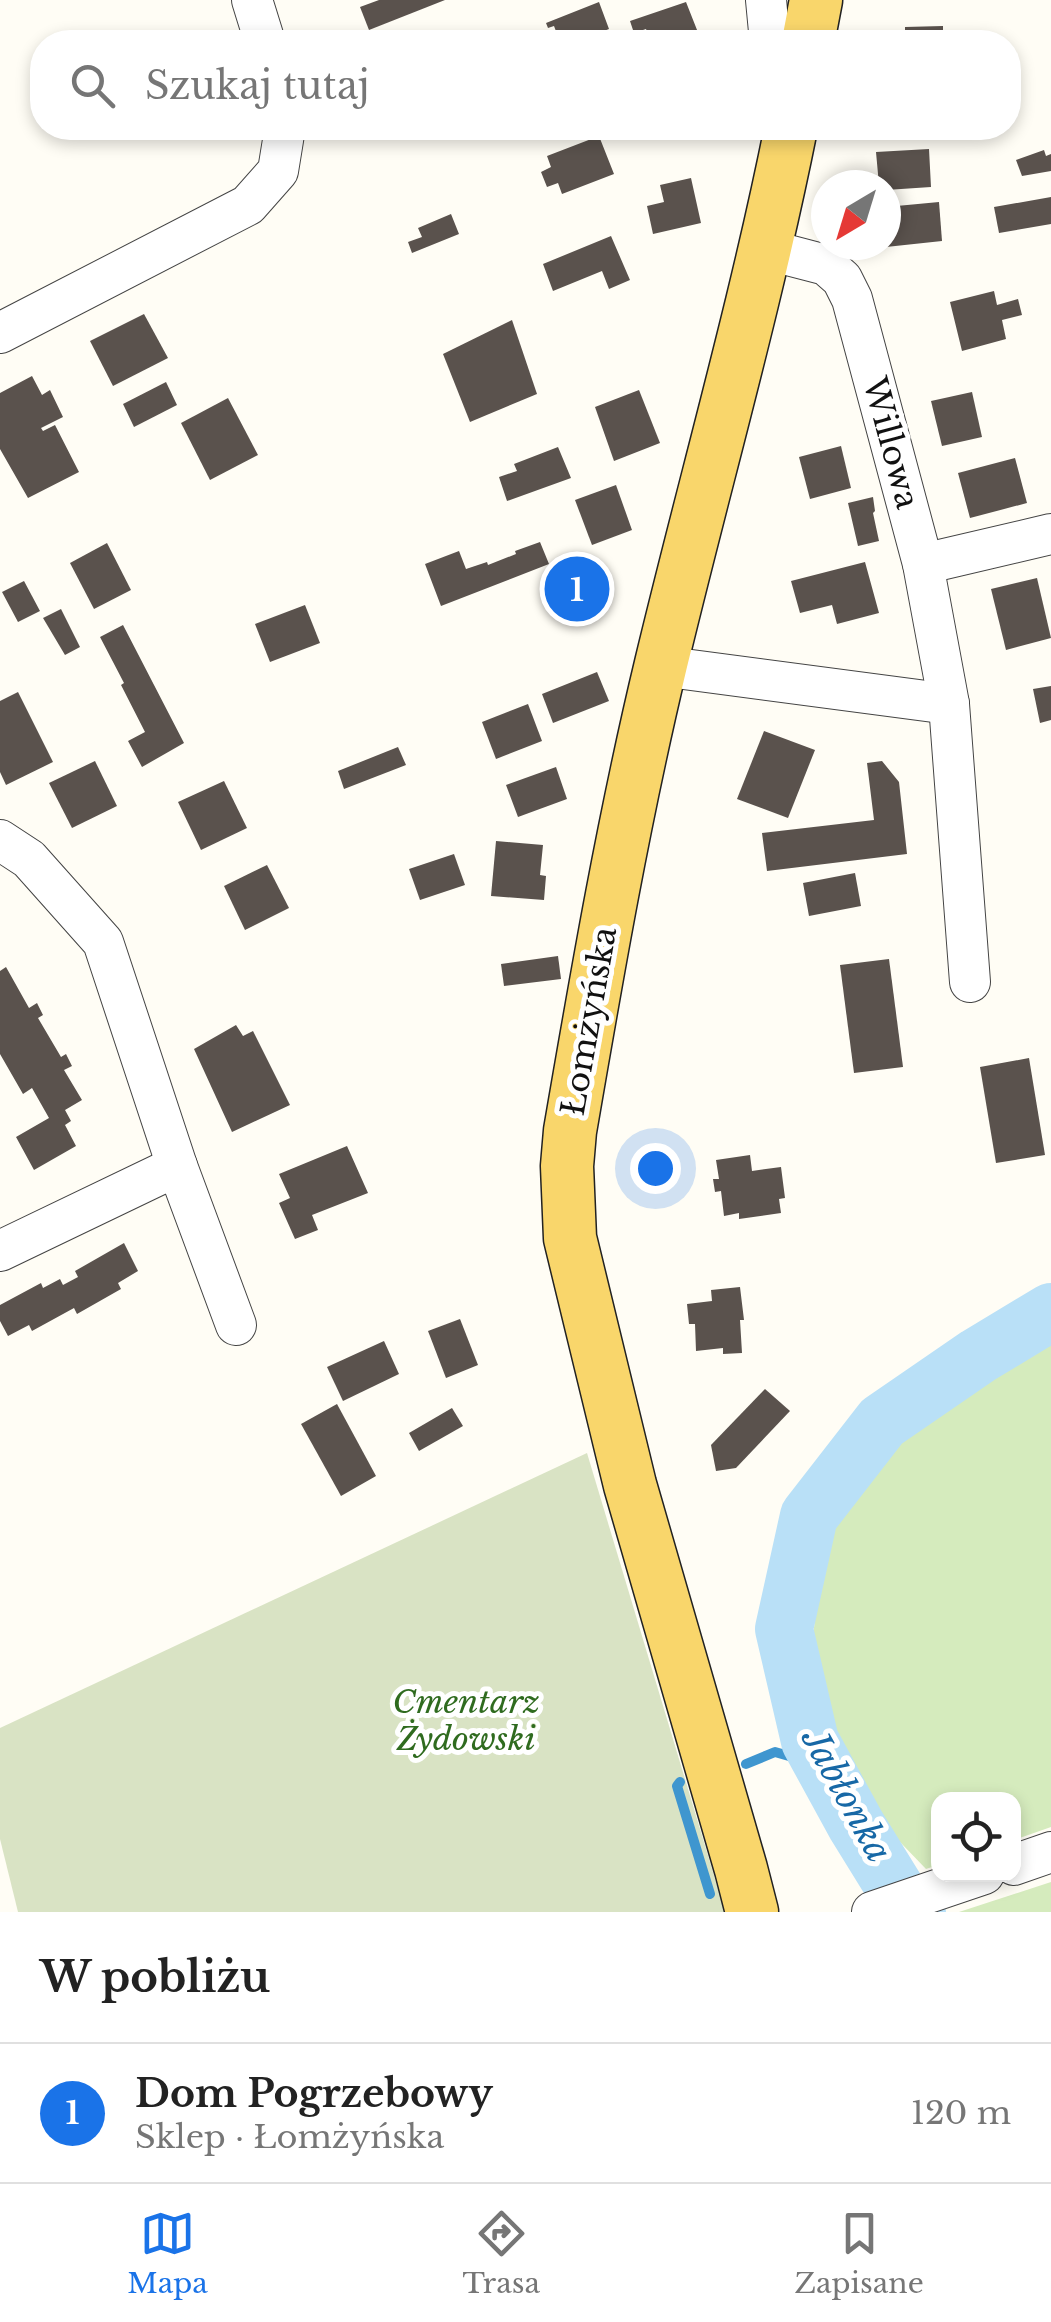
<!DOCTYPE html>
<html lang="pl">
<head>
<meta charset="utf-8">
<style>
	body { margin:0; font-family:"Libre Baskerville",serif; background:#f6f6f6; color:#222 }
	.controls { position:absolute; right:30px; bottom:30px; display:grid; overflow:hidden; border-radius:20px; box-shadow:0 5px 15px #0003 }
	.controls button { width:90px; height:90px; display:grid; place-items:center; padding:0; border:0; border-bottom:2px solid #e0e0e0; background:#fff; color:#222; font:50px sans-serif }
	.compass { position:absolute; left:811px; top:170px; width:90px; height:90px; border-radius:50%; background:#fff; box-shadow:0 5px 15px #0003; rotate:218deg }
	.you { position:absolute; left:655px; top:1168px; width:35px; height:35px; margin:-25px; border:8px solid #fff; border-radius:50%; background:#1a73e8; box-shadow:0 0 0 15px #1a73e833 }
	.badge { display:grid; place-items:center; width:65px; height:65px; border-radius:50%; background:#1a73e8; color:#fff; font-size:32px; font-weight:700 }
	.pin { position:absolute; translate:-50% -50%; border:5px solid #fff; box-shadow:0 2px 10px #0006 }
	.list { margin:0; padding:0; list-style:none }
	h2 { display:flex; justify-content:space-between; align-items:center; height:130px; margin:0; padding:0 40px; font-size:42px }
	h2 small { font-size:32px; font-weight:400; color:#767676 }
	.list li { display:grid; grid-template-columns:65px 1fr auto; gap:30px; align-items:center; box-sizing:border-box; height:140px; padding:0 40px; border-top:2px solid #e0e0e0 }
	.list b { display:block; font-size:38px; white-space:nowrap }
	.list p { margin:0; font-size:32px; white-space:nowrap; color:#767676 }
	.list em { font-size:32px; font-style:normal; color:#767676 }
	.icon { flex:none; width:55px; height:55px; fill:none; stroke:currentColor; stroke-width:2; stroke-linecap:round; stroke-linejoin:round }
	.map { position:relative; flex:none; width:1051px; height:1912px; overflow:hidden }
	.search { position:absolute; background:#fff; box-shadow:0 5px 15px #0003; left:30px; right:30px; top:30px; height:110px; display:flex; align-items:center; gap:25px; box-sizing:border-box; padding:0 35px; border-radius:40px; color:#767676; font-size:38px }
	.sheet { height:270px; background:#fff }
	nav { display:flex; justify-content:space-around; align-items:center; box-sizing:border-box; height:140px; border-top:2px solid #e0e0e0; background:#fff; font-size:28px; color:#767676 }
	nav a { display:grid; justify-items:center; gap:5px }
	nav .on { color:#1a73e8 }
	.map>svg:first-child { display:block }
	.green { fill:#d5ebbd }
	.cemetery { fill:#d9e3c4 }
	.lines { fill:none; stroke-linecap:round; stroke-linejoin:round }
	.stream { stroke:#3f96cf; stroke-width:10 }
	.river { stroke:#b9e0f7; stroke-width:58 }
	.building { fill:#5a524d }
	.minor-casing { stroke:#444; stroke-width:42 }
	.major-casing { stroke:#222; stroke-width:55 }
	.minor { stroke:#fff; stroke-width:40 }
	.major { stroke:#f9d66b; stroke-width:52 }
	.labels { text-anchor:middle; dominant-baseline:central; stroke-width:10; stroke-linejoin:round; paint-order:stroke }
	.street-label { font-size:32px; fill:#111; stroke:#fff }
	.park-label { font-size:32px; font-style:italic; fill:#2f6b1f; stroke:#fff }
	.water-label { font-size:35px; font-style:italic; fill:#1768a6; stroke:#fff }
</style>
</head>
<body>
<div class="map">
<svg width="1051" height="1912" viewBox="0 0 1051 1912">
	<rect width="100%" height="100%" fill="#fffdf5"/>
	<g class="green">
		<path d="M1051 1338V1827L1014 1840V1800H938V1865L926 1869 849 1789 809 1669 826 1529 876 1463 961 1389Z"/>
		<path d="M1051 1882V1912H959Z"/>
	</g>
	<path class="cemetery" d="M587 1453 725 1912H18L0 1839V1728Z"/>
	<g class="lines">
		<g class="stream">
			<path d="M746 1764 775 1752 803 1760 817 1753"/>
			<path d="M680 1782 677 1786 710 1894"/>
		</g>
		<path class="river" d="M917 1912 898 1893 856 1825 810 1741 784 1629 809 1516 882 1422 978 1356 1051 1312"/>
	</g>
	<g class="building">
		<path d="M379 0H445L369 30 360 7Z"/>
		<path d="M599 2 609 29 576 42H560L554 26 548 28 546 23Z"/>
		<path d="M686 2 699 35 680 42H651L646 29 634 33 630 21Z"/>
		<path d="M943 26V42H905V27Z"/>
		<path d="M599 136 614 174 562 194 558 183 547 187 541 172 551 167 547 156Z"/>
		<path d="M929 149 931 187 886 190V185H879L876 152Z"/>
		<path d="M1044 150 1046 156 1051 154V171L1022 176 1016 160Z"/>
		<path d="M691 178 701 223 653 234 647 206 664 202 660 185Z"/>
		<path d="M1051 197V224L999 233 994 207Z"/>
		<path d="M939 202 942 241 886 247V207Z"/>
		<path d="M451 214 459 234 412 253 408 242 422 237 418 228Z"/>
		<path d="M611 236 630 280 609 289 602 271 553 291 543 264Z"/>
		<path d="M994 291 997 305 1018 299 1022 315 1002 320 1006 339 962 351 950 302Z"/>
		<path d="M144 314 168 358 113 386 90 341Z"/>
		<path d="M512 320 537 394 470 422 443 354Z"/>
		<path d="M32 376 42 395 50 390 63 417 41 428 43 431 55 425 79 472 28 498 0 449V393Z"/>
		<path d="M166 382 177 405 134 427 123 404Z"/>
		<path d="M639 390 660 443 614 461 595 407Z"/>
		<path d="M972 392 982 437 942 446 931 401Z"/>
		<path d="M228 398 258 455 210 480 181 423Z"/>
		<path d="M841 446 851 488 810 499 799 457Z"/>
		<path d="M558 447 571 478 507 501 499 477 517 471 514 464Z"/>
		<path d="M1015 458 1027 503 970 518 958 473Z"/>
		<path d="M616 485 632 530 592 545 575 500Z"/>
		<path d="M873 497 875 511 873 513 879 541 858 546 848 503Z"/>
		<path d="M540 542 549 564 441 606 425 564 459 551 466 569 487 562 488 565 516 554 515 551Z"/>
		<path d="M107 543 131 590 94 609 70 563Z"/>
		<path d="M583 559 605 602 572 619 549 577Z"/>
		<path d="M865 562 879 613 837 624 832 605 800 613 791 581Z"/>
		<path d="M1037 578 1051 638 1006 650 991 589Z"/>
		<path d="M24 581 40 611 18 622 2 592Z"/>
		<path d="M305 605 320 643 270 662 255 624Z"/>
		<path d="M61 609 80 647 65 655 43 618Z"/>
		<path d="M123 625 184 743 142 767 128 741 145 732 121 685 124 683 100 637Z"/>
		<path d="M597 672 609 701 553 723 542 694Z"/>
		<path d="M1051 686V720L1040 723 1033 689Z"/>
		<path d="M18 692 53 762 6 785 0 772V701Z"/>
		<path d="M528 704 542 741 496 759 482 722Z"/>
		<path d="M764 731 815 750 788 818 737 799Z"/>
		<path d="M398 747 406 765 344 789 338 771Z"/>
		<path d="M95 761 117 806 72 828 49 783Z"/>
		<path d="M882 761 899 782 907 854 767 871 762 833 874 820 867 763Z"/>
		<path d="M556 767 567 799 518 817 506 785Z"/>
		<path d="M224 781 247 828 201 850 178 802Z"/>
		<path d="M496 841 543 845 540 875 546 876 544 900 491 896Z"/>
		<path d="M454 854 465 885 420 900 409 869Z"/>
		<path d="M267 865 289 908 245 930 224 886Z"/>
		<path d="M855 873 861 906 809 916 803 883Z"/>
		<path d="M558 956 561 979 504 986 501 964Z"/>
		<path d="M889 959 903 1067 854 1073 840 965Z"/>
		<path d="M6 967 29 1008 37 1003 43 1015 38 1018 61 1057 66 1054 72 1066 64 1070 82 1100 65 1110 71 1121 65 1125 76 1146 34 1170 16 1137 49 1118 32 1088 23 1094 0 1054V971Z"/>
		<path d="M236 1025 243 1036 253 1031 290 1105 232 1132 194 1049Z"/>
		<path d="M1029 1058 1045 1155 996 1163 980 1067Z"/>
		<path d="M347 1146 368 1193 312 1215 318 1230 295 1239 279 1203 290 1198 279 1174Z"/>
		<path d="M750 1155 752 1171 781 1167 785 1198 779 1199 781 1213 739 1219V1213L724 1216 721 1191 715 1192 713 1179H719L716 1160Z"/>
		<path d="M124 1243 138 1271 118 1283 121 1289 77 1314 74 1308 32 1331 29 1325 8 1336 0 1321V1305L41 1283 43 1288 60 1279 63 1285 78 1277 75 1271Z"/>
		<path d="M740 1287 744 1320H740L742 1353 723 1354V1348L696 1351 695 1324H689L687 1304 712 1301 711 1290Z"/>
		<path d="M460 1319 478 1365 446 1378 428 1331Z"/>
		<path d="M384 1341 399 1374 343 1401 327 1367Z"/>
		<path d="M765 1389 790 1411 736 1468 716 1471 711 1445Z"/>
		<path d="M337 1404 376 1476 341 1496 301 1424Z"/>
		<path d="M452 1408 463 1426 419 1451 409 1433Z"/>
	</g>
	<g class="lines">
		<defs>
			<g id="minor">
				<path d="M252 0 265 42"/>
				<path d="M766 0 770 42"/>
				<path d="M765 249 826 265 842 279 852 299 923 564 949 704 970 982"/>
				<path d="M0 333 248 205 278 171 285 128"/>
				<path d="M923 564 1051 534"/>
				<path d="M661 666 949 704"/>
				<path d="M0 840 29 859 103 942 177 1166"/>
				<path d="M0 1251 177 1166 236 1325"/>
				<path d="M1014 1865 1051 1852"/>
				<path d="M872 1912 984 1874"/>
			</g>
			<g id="major">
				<path d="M808 42 816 0"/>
				<path d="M752 1912 741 1869 630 1485 570 1238 567 1166 570 1131C597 974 624 818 661 664 704 485 755 308 791 128"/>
			</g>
		</defs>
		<use href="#minor" class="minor-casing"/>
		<use href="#major" class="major-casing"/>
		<use href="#minor" class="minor"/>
		<use href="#major" class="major"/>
	</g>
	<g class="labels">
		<g class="street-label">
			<text transform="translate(891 443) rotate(75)">Willowa</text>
			<text transform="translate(589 1021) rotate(-80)">Łomżyńska</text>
		</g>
		<g class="park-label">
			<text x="466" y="1702">Cmentarz<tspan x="466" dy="37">Żydowski</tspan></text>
		</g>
		<g class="water-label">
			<text transform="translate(847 1795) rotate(61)">Jabłonka</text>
		</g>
	</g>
</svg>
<div class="controls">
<button><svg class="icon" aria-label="locate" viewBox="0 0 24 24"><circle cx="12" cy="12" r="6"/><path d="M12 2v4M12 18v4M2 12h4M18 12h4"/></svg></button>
</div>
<svg class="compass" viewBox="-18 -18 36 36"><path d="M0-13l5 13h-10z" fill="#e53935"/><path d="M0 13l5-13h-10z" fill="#767676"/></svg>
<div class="you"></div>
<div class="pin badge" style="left:577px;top:589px">1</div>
<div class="search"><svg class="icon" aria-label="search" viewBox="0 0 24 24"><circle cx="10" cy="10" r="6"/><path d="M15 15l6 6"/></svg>Szukaj tutaj</div>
</div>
<section class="sheet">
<h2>W pobliżu<small></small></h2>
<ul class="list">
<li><span class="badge">1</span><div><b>Dom Pogrzebowy</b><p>Sklep · Łomżyńska</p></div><em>120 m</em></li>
</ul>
</section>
<nav>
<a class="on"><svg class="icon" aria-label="map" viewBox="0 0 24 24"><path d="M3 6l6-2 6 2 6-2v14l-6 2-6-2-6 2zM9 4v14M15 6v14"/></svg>Mapa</a>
<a><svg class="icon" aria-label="directions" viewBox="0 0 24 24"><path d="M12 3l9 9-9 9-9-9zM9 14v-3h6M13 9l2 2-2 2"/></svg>Trasa</a>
<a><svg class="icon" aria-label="saved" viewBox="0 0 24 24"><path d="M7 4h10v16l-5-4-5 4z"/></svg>Zapisane</a>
</nav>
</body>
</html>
